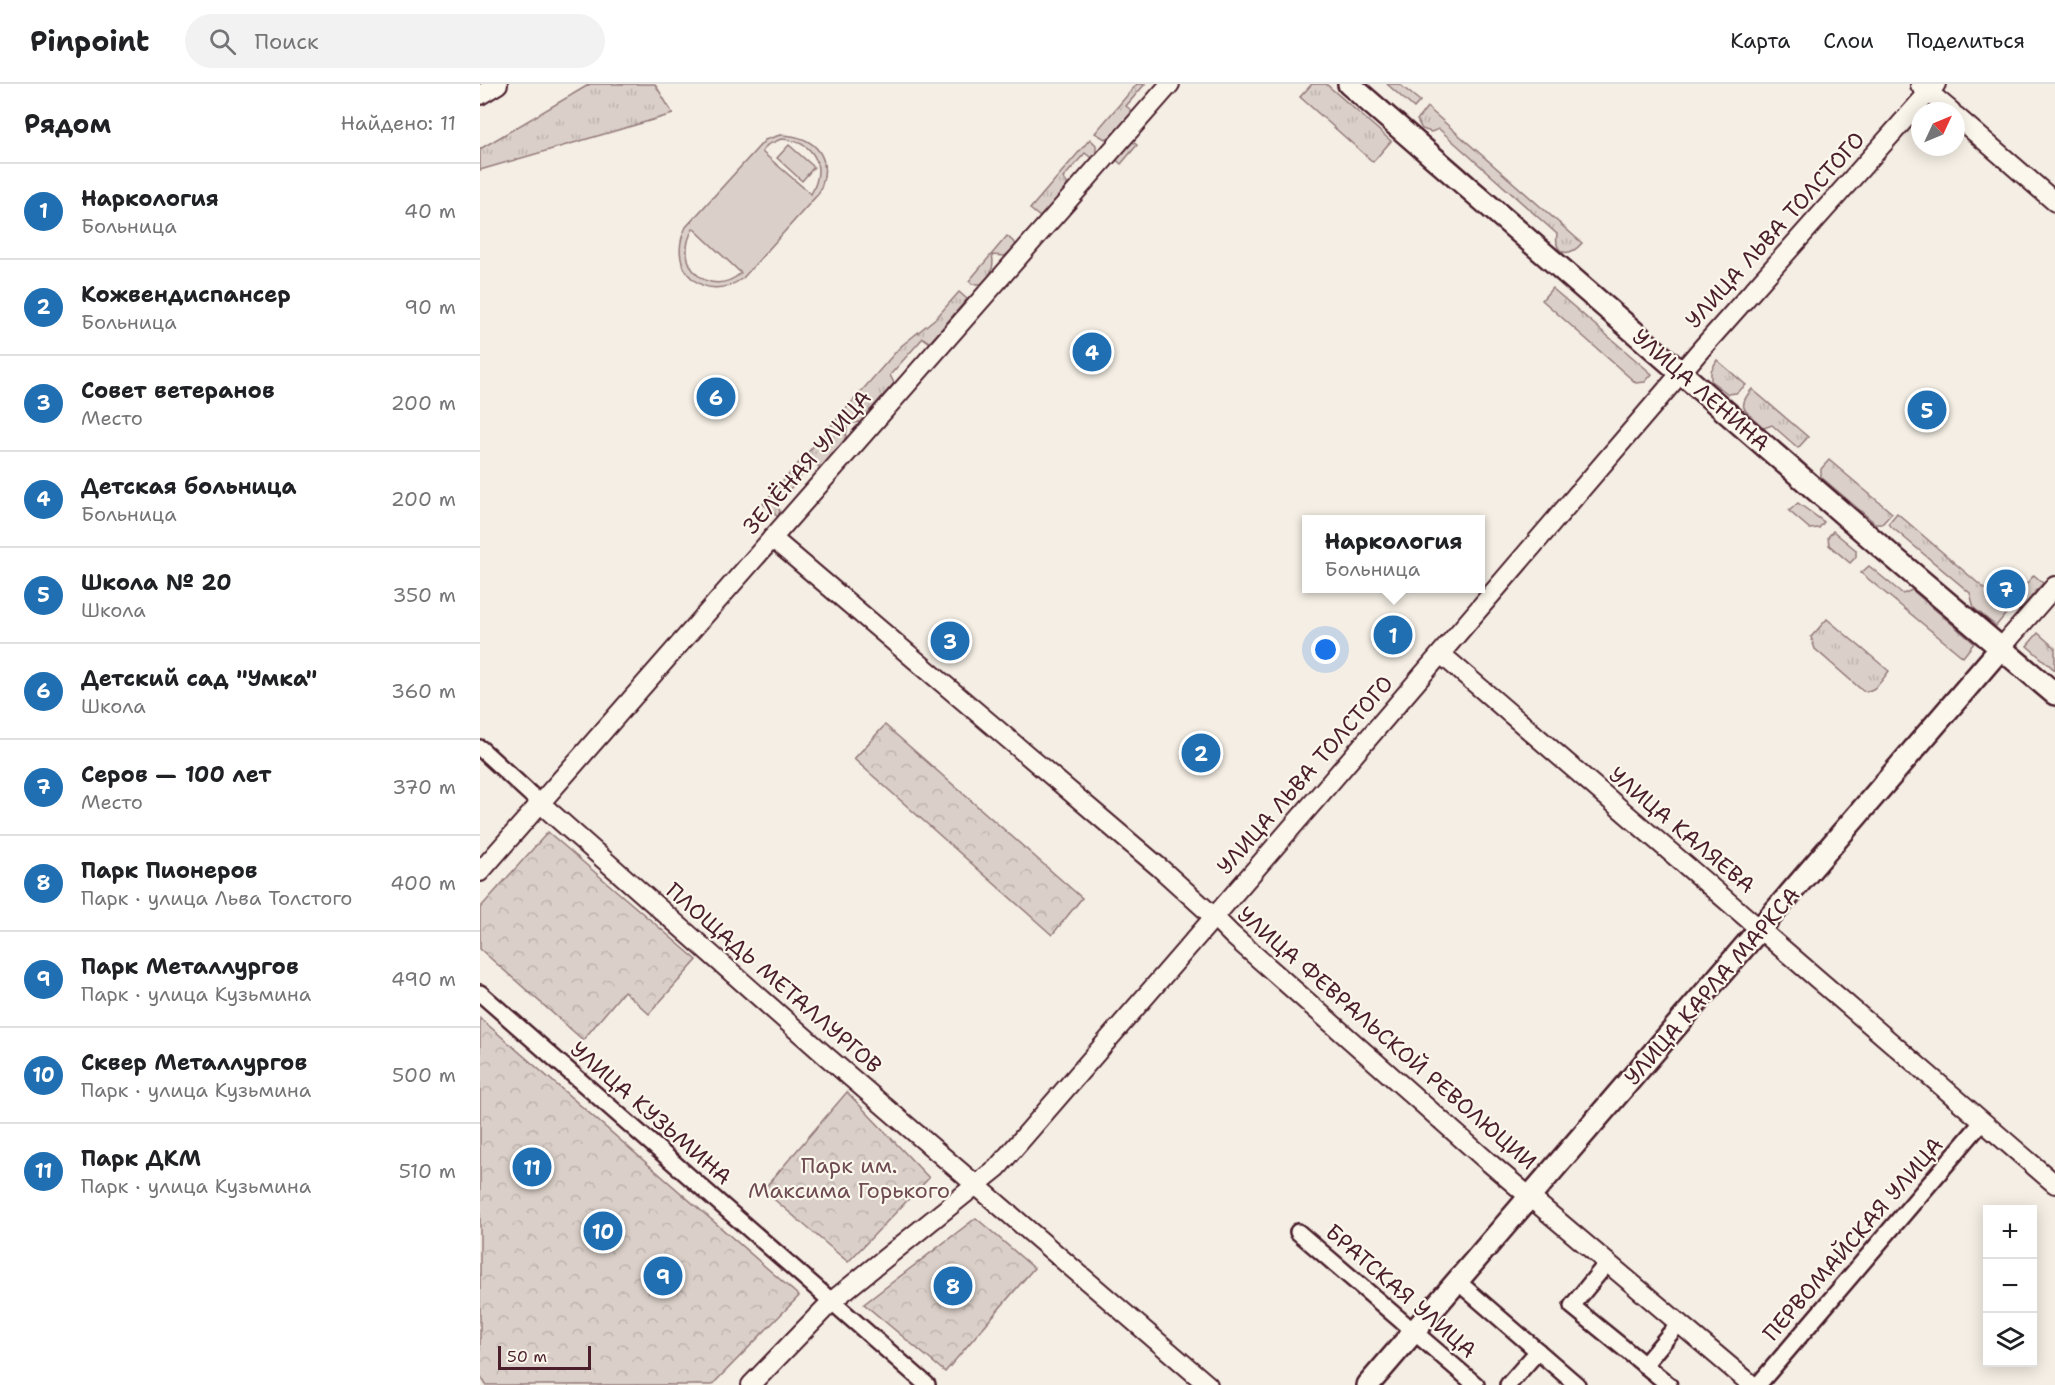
<!DOCTYPE html>
<html lang="ru">
<head>
<meta charset="utf-8">
<style>
	body { margin:0; font-family:"Shantell Sans",sans-serif; background:#f2f2f2; color:#202124 }
	.controls { position:absolute; right:18px; bottom:18px; display:grid; overflow:hidden; border-radius:0px; box-shadow:0 3px 15px #0003 }
	.controls button { width:54px; height:54px; display:grid; place-items:center; padding:0; border:0; border-bottom:2px solid #e0e0e0; background:#fff; color:#202124; font:30px sans-serif }
	.compass { position:absolute; left:1431px; top:18px; width:54px; height:54px; border-radius:50%; background:#fff; box-shadow:0 3px 15px #0003; rotate:46deg }
	.scale { position:absolute; left:18px; bottom:15px; width:93px; box-sizing:border-box; padding-left:6px; border:3px solid #4a1f2b; border-top:0; font-size:16px; line-height:21px; white-space:nowrap; color:#4a1f2b; -webkit-text-stroke:4px #fbf7ec; paint-order:stroke }
	.you { position:absolute; left:846px; top:566px; width:21px; height:21px; margin:-15px; border:4px solid #fff; border-radius:50%; background:#1a73e8; box-shadow:0 0 0 9px #1a73e833 }
	.badge { display:grid; place-items:center; width:39px; height:39px; border-radius:50%; background:#1f6fb2; color:#fff; font-size:20px; font-weight:700 }
	.pin { position:absolute; translate:-50% -50%; border:3px solid #fff; box-shadow:0 2px 6px #0006 }
	.popup { position:absolute; left:822px; top:431px; width:183px; height:78px; box-sizing:border-box; display:grid; place-content:center; border-radius:0px; background:#fff; filter:drop-shadow(0 2px 4px #0005); font-size:20px; white-space:nowrap; color:#757577 }
	.popup b { font-size:22px; color:#202124 }
	.popup::after { content:''; position:absolute; left:50%; top:100%; margin-left:-12px; border:12px solid transparent; border-top-color:#fff }
	.list { margin:0; padding:0; list-style:none }
	h2 { display:flex; justify-content:space-between; align-items:center; height:78px; margin:0; padding:0 24px; font-size:26px }
	h2 small { font-size:20px; font-weight:400; color:#757577 }
	.list li { display:grid; grid-template-columns:39px 1fr auto; gap:18px; align-items:center; box-sizing:border-box; height:96px; padding:0 24px; border-top:2px solid #e0e0e0 }
	.list b { display:block; font-size:22px; white-space:nowrap }
	.list p { margin:0; font-size:20px; white-space:nowrap; color:#757577 }
	.list em { font-size:20px; font-style:normal; color:#757577 }
	.icon { flex:none; width:33px; height:33px; fill:none; stroke:currentColor; stroke-width:2; stroke-linecap:round; stroke-linejoin:round }
	.map { position:relative; flex:none; width:1575px; height:1301px; overflow:hidden }
	header { display:flex; align-items:center; gap:36px; box-sizing:border-box; height:84px; padding:0 30px; background:#fff; border-bottom:2px solid #e0e0e0 }
	header strong { font-size:28px }
	nav { display:flex; gap:33px; margin-inline-start:auto; font-size:21px }
	.search { width:420px; height:54px; background:#f2f2f2; display:flex; align-items:center; gap:15px; box-sizing:border-box; padding:0 21px; border-radius:33px; color:#757577; font-size:22px }
	main { display:flex }
	aside { flex:1; background:#fff }
	.map>svg:first-child { display:block }
	.grass { fill:url(#grass-tufts); stroke:#92787a; stroke-width:1.5 }
	.park { fill:url(#park-crowns); stroke:#92787a; stroke-width:1.5 }
	.pitch { fill:#dbd0c9; stroke:#92787a; stroke-width:1.5; fill-rule:evenodd }
	.lines { fill:none; stroke-linecap:round; stroke-linejoin:round }
	.minor-casing { stroke:#4a1f2b; stroke-width:20 }
	.tertiary-casing { stroke:#4a1f2b; stroke-width:22 }
	.secondary-casing { stroke:#4a1f2b; stroke-width:26 }
	.minor { stroke:#fbf7ec; stroke-width:15 }
	.tertiary { stroke:#fbf7ec; stroke-width:18 }
	.secondary { stroke:#fbf7ec; stroke-width:21 }
	.labels { text-anchor:middle; dominant-baseline:central; stroke-width:4.5; stroke-linejoin:round; paint-order:stroke }
	.street-label { font-size:22px; fill:#4a1f2b; stroke:#fbf7ec }
	.park-label { font-size:22px; fill:#6e4b52; stroke:#fbf7ec }
</style>
</head>
<body>
<header>
<strong>Pinpoint</strong>
<div class="search"><svg class="icon" aria-label="search" viewBox="0 0 24 24"><circle cx="10" cy="10" r="6"/><path d="M15 15l6 6"/></svg>Поиск</div>
<nav><a>Карта</a><a>Слои</a><a>Поделиться</a></nav>
</header>
<main>
<aside>
<h2>Рядом<small>Найдено: 11</small></h2>
<ul class="list">
<li><span class="badge">1</span><div><b>Наркология</b><p>Больница</p></div><em>40 m</em></li>
<li><span class="badge">2</span><div><b>Кожвендиспансер</b><p>Больница</p></div><em>90 m</em></li>
<li><span class="badge">3</span><div><b>Совет ветеранов</b><p>Место</p></div><em>200 m</em></li>
<li><span class="badge">4</span><div><b>Детская больница</b><p>Больница</p></div><em>200 m</em></li>
<li><span class="badge">5</span><div><b>Школа № 20</b><p>Школа</p></div><em>350 m</em></li>
<li><span class="badge">6</span><div><b>Детский сад &quot;Умка&quot;</b><p>Школа</p></div><em>360 m</em></li>
<li><span class="badge">7</span><div><b>Серов — 100 лет</b><p>Место</p></div><em>370 m</em></li>
<li><span class="badge">8</span><div><b>Парк Пионеров</b><p>Парк · улица Льва Толстого</p></div><em>400 m</em></li>
<li><span class="badge">9</span><div><b>Парк Металлургов</b><p>Парк · улица Кузьмина</p></div><em>490 m</em></li>
<li><span class="badge">10</span><div><b>Сквер Металлургов</b><p>Парк · улица Кузьмина</p></div><em>500 m</em></li>
<li><span class="badge">11</span><div><b>Парк ДКМ</b><p>Парк · улица Кузьмина</p></div><em>510 m</em></li>
</ul>
</aside>
<div class="map">
<svg width="1575" height="1301" viewBox="0 0 1575 1301">
	<defs>
		<pattern id="grass-tufts" width="24" height="20" patternUnits="userSpaceOnUse" patternTransform="scale(1.5)"><rect width="24" height="20" fill="#dbd0c9"/><path d="M3 7l-1-3M5 7V3M7 7l1-3M15 17l-1-3M17 17v-4M19 17l1-3" fill="none" stroke="#bdb2ad"/></pattern>
		<pattern id="park-crowns" width="20" height="18" patternUnits="userSpaceOnUse" patternTransform="scale(1.5)"><rect width="20" height="18" fill="#dbd0c9"/><path d="M2 6a3 3 0 1 1 6 0M12 15a3 3 0 1 1 6 0" fill="none" stroke="#bdb2ad"/></pattern>
	</defs>
	<rect width="100%" height="100%" fill="#f4eee4"/>
	<filter id="ink" filterUnits="userSpaceOnUse"><feTurbulence type="fractalNoise" baseFrequency=".0167" numOctaves="2"/><feDisplacementMap in="SourceGraphic" scale="12" xChannelSelector="R" yChannelSelector="G"/><feConvolveMatrix kernelMatrix="1 2 1 2 8 2 1 2 1" color-interpolation-filters="sRGB"/></filter>
	<g filter="url(#ink)">
		<g class="grass">
			<path d="M110 0H175L193 30 0 86V65Z"/>
			<path d="M657 0H665L646 22 651 26V31L632 52 625 55 615 49Z"/>
			<path d="M832 0H846L911 57 893 78 820 13Z"/>
			<path d="M907 0H919L940 17 934 24Z"/>
			<path d="M947 23 1102 159C1089 174 1074 171 1077 150L959 45 951 48 942 45 937 36Z"/>
			<path d="M610 55 616 61V71L610 73 605 69 583 94 587 99V104L560 133 550 125Z"/>
			<path d="M652 57 657 61 641 80 632 72Z"/>
			<path d="M527 152 537 161 525 172 512 171C515 183 511 192 502 200H492L489 197Z"/>
			<path d="M1072 204 1172 290 1165 298 1156 299 1062 216Z"/>
			<path d="M479 208 487 215 452 256 449 258 443 254 410 291 414 299 380 338 366 340C371 357 353 370 343 382H338L333 378 297 420 300 427 298 433 283 420 420 263 457 233Z"/>
			<path d="M1237 276 1266 301 1256 309 1248 310 1231 297V287Z"/>
			<path d="M1272 305 1328 353 1318 364 1292 341 1284 344C1268 328 1254 326 1272 305Z"/>
			<path d="M1349 376 1412 429 1402 440H1396L1341 393V385Z"/>
			<path d="M1318 419 1344 438 1339 444 1330 445 1309 427Z"/>
			<path d="M1417 429 1529 526 1516 542 1494 524 1490 509 1408 440Z"/>
			<path d="M1353 447 1376 466V473L1370 479 1349 461 1348 453Z"/>
			<path d="M1389 482 1423 510 1432 506 1494 559 1483 573 1381 489Z"/>
			<path d="M1554 491 1563 499 1539 527 1530 519Z"/>
			<path d="M1347 535 1409 587C1402 596 1395 609 1383 607L1335 565 1331 553Z"/>
			<path d="M1558 549 1575 564V586L1547 562Z"/>
		</g>
		<g class="park">
			<path d="M405 641 602 814 572 851 374 675Z"/>
			<path d="M68 748 217 876 169 930 144 907 103 956 0 865V824Z"/>
			<path d="M0 934 319 1212 232 1301H6L0 1291Z"/>
			<path d="M367 1008 449 1094 368 1178 283 1106Z"/>
			<path d="M496 1134 554 1184 465 1288 384 1220Z"/>
		</g>
		<g class="pitch">
			<path d="M300 51C337 52 354 74 339 109L263 194C225 222 185 185 206 143L285 56ZM301 55C334 57 347 81 331 110L282 68 287 61ZM213 145H214L261 189C230 216 192 182 213 145Z"/>
			<path d="M309 61 334 83 322 97 297 74Z"/>
		</g>
		<g class="lines">
			<defs>
				<g id="minor">
					<path d="M0 664 60 719"/>
					<path d="M0 909 447 1301"/>
					<path d="M818 1148 996 1301"/>
					<path d="M1127 1179 1092 1222 1189 1301"/>
					<path d="M977 1197 1097 1301"/>
					<path d="M1164 1281 1199 1239"/>
					<path d="M1028 1301 1058 1267"/>
					<path d="M1278 1301 1503 1037"/>
				</g>
				<g id="tertiary">
					<path d="M1440 1 1471 27"/>
					<path d="M0 11 18 0"/>
					<path d="M1476 32 1575 118"/>
					<path d="M292 454 680 784 734 833 752 851 1006 1076 1272 1301"/>
					<path d="M1521 564 1575 502"/>
					<path d="M961 570 1575 1100"/>
					<path d="M60 719 346 972 728 1301"/>
					<path d="M0 788 690 0"/>
					<path d="M271 1301 352 1217 517 1084 844 706 1223 263 1456 0"/>
				</g>
				<g id="secondary">
					<path d="M869 0 1399 461 1575 610"/>
					<path d="M888 1301 1521 564"/>
				</g>
			</defs>
			<use href="#minor" class="minor-casing"/>
			<use href="#tertiary" class="tertiary-casing"/>
			<use href="#secondary" class="secondary-casing"/>
			<use href="#minor" class="minor"/>
			<use href="#tertiary" class="tertiary"/>
			<use href="#secondary" class="secondary"/>
		</g>
	</g>
	<g class="labels">
		<g class="street-label">
			<text transform="translate(1295 146) rotate(-48)">УЛИЦА ЛЬВА ТОЛСТОГО</text>
			<text transform="translate(1221 306) rotate(41)">УЛИЦА ЛЕНИНА</text>
			<text transform="translate(327 378) rotate(-49)">ЗЕЛЁНАЯ УЛИЦА</text>
			<text transform="translate(825 691) rotate(-49)">УЛИЦА ЛЬВА ТОЛСТОГО</text>
			<text transform="translate(1202 746) rotate(40)">УЛИЦА КАЛЯЕВА</text>
			<text transform="translate(294 894) rotate(41)">ПЛОЩАДЬ МЕТАЛЛУРГОВ</text>
			<text transform="translate(1232 902) rotate(-49)">УЛИЦА КАРЛА МАРКСА</text>
			<text transform="translate(907 954) rotate(41)">УЛИЦА ФЕВРАЛЬСКОЙ РЕВОЛЮЦИИ</text>
			<text transform="translate(171 1029) rotate(41)">УЛИЦА КУЗЬМИНА</text>
			<text transform="translate(1373 1155) rotate(-49)">ПЕРВОМАЙСКАЯ УЛИЦА</text>
			<text transform="translate(921 1207) rotate(41)">БРАТСКАЯ УЛИЦА</text>
		</g>
		<g class="park-label">
			<text x="369" y="1081">Парк им.<tspan x="369" dy="25">Максима Горького</tspan></text>
		</g>
	</g>
</svg>
<div class="controls">
<button>+</button>
<button>−</button>
<button><svg class="icon" aria-label="layers" viewBox="0 0 24 24"><path d="M12 4l9 5-9 5-9-5zM3 14l9 5 9-5"/></svg></button>
</div>
<svg class="compass" viewBox="-18 -18 36 36"><path d="M0-13l5 13h-10z" fill="#e53935"/><path d="M0 13l5-13h-10z" fill="#757577"/></svg>
<div class="scale">50 m</div>
<div class="you"></div>
<div class="pin badge" style="left:913px;top:551px">1</div>
<div class="popup"><b>Наркология</b>Больница</div>
<div class="pin badge" style="left:721px;top:669px">2</div>
<div class="pin badge" style="left:470px;top:557px">3</div>
<div class="pin badge" style="left:612px;top:268px">4</div>
<div class="pin badge" style="left:1447px;top:326px">5</div>
<div class="pin badge" style="left:236px;top:313px">6</div>
<div class="pin badge" style="left:1526px;top:505px">7</div>
<div class="pin badge" style="left:473px;top:1202px">8</div>
<div class="pin badge" style="left:183px;top:1192px">9</div>
<div class="pin badge" style="left:123px;top:1147px">10</div>
<div class="pin badge" style="left:52px;top:1083px">11</div>
</div>
</main>
</body>
</html>
